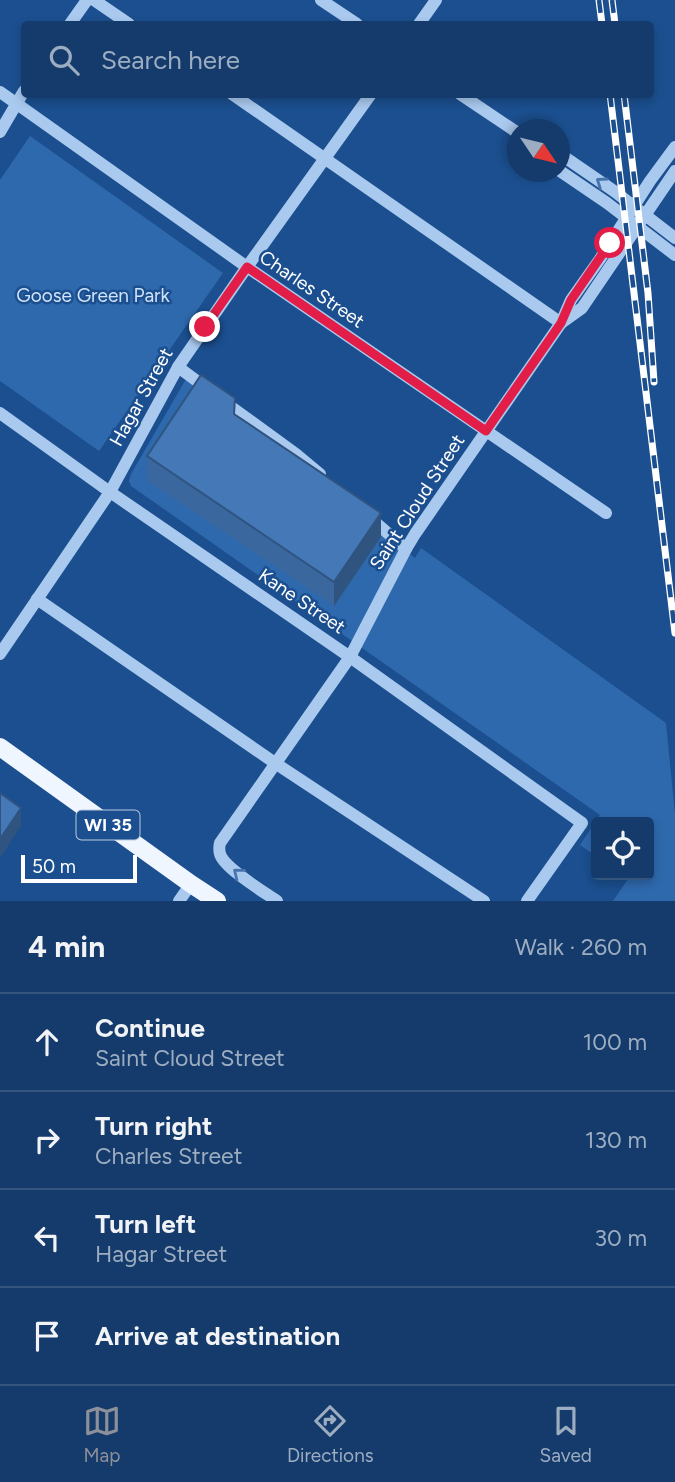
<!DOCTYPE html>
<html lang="en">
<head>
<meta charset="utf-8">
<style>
	body { margin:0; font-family:Figtree,sans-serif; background:#1d4271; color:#f1f3f6 }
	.controls { position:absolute; right:21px; bottom:21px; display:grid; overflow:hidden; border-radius:7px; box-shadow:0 4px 10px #0003 }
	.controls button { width:63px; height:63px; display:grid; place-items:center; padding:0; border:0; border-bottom:2px solid #33557e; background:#143b6b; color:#f1f3f6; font:35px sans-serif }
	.compass { position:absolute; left:507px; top:119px; width:63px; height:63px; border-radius:50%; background:#143b6b; box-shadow:0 4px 10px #0003; rotate:125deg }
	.scale { position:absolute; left:21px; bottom:18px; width:116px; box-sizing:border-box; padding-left:7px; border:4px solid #fff; border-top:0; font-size:19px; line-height:24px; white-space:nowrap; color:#fff; -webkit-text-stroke:5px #1b4f8f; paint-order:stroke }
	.stop { position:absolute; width:21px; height:21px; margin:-16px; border:5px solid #e11d48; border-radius:50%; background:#fff }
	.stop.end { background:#e11d48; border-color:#fff; box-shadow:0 2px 7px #0008 }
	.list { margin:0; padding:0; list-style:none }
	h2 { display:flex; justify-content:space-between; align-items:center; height:91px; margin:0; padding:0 28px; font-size:30px }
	h2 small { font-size:23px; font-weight:400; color:#9dadc1 }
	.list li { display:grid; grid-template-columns:46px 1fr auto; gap:21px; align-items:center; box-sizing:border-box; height:98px; padding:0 28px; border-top:2px solid #33557e }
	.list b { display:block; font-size:26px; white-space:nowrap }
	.list p { margin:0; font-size:23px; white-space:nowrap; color:#9dadc1 }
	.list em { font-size:23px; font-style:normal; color:#9dadc1 }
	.icon { flex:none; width:38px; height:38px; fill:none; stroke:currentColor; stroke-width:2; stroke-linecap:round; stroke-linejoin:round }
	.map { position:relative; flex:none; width:675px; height:901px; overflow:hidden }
	.search { position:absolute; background:#143b6b; box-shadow:0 4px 10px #0003; left:21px; right:21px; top:21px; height:77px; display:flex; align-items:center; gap:18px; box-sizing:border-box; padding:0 24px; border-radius:7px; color:#9dadc1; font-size:26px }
	.sheet { height:483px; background:#143b6b }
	nav { display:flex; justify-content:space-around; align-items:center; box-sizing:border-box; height:98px; border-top:2px solid #33557e; background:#143b6b; font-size:19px; color:#9dadc1 }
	nav a { display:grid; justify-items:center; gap:4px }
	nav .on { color:#8c9099 }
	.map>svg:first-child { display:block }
	.park { fill:#2e69ad }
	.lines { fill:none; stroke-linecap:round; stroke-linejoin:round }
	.minor { stroke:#a9c9ee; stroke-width:12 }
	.major { stroke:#f0f6ff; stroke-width:18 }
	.rail-casing { stroke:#fff; stroke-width:7 }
	.rail { stroke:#1b4f8f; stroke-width:4.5; stroke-dasharray:13; stroke-linecap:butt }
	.wall { fill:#3a679d }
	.shaded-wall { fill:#305480 }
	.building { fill:#4478b7; stroke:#305480; stroke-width:2 }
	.oneway { stroke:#4674ac }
	.route { stroke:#e11d48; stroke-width:9 }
	.labels { text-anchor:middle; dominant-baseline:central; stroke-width:5; stroke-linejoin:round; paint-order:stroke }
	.shield { fill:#1b4f8f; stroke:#bbcadd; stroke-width:2 }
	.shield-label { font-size:18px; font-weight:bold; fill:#fff }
	.street-label { font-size:19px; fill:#fff; stroke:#1b4f8f }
	.park-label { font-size:19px; fill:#cfe3fa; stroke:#1b4f8f }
</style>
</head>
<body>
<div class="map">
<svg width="675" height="901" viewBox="0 0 675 901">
	<rect width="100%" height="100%" fill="#1b4f8f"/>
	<g class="park">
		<path d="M30 136 223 273 99 451 0 381V180Z"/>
		<path d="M186 379 415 558 421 548 666 723 675 814V901H613L628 879 623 875H649V822H596V856L580 845 600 815 131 486 129 481 131 474Z"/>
	</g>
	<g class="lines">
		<g class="minor">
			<path d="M94 0 129 24"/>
			<path d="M321 0 357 24"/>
			<path d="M70 24 87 0"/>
			<path d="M419 24 436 0"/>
			<path d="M0 92 247 267 606 513"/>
			<path d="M232 94 561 323"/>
			<path d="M460 94 518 133"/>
			<path d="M0 132 24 91"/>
			<path d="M560 155 563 156 614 191 675 238"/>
			<path d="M560 171 607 203 675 255"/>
			<path d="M561 323 582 308 675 171"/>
			<path d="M178 367 209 390"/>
			<path d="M223 401 296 454 320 474"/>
			<path d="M0 413 110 492 350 657 582 823 527 901"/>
			<path d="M368 516 406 549"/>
			<path d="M37 599 275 763 484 901"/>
			<path d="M0 654 110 492 178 367 247 267 371 94"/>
			<path d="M179 901 191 884"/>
			<path d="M277 901C264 892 224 868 220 854 219 850 219 847 220 843L350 657 406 549 415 534 561 323 571 300 600 259 650 181 675 147"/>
		</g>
		<path class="major" d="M0 747 191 884 217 901"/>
		<defs>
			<g id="rail">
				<path d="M599 0 602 24"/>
				<path d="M612 0 615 24"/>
				<path d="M610 94 675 633"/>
				<path d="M624 94 648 293 654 382"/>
			</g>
		</defs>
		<use href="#rail" class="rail-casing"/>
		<use href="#rail" class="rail"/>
	</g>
	<path class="wall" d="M235 415 381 537 334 606 147 480V456Z"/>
	<g class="shaded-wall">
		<path d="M381 513V537L334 606V582Z"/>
		<path d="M21 808V826L0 858V839Z"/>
	</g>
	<g class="building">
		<path d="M201 375 235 398 234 414 381 513 334 582 147 456Z"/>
		<path d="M0 793 21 808 0 839Z"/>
	</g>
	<defs><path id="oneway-chevron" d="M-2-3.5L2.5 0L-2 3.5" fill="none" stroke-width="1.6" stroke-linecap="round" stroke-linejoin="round" transform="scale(1.75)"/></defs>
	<g class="oneway">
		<use href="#oneway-chevron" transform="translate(601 182) rotate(-145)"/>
		<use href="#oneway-chevron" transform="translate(238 873) rotate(-141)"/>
	</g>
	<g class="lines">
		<path class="route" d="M205 327 247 267 486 431 561 323 571 300 610 243"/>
	</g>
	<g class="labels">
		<rect class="shield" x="76.5" y="810.5" width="63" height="29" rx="5"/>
		<g class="shield-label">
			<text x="108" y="825">WI 35</text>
		</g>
		<g class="street-label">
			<text transform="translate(312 289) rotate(34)">Charles Street</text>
			<text transform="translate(141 397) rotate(-61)">Hagar Street</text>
			<text transform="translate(417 502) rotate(-57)">Saint Cloud Street</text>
			<text transform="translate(302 601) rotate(34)">Kane Street</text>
		</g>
		<g class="park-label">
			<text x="93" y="295">Goose Green Park</text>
		</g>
	</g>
</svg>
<div class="controls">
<button><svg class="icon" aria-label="locate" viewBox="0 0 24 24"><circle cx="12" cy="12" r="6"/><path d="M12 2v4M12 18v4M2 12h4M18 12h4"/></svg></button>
</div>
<svg class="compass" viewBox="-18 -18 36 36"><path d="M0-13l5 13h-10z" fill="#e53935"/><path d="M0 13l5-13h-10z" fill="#9dadc1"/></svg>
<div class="scale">50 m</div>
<div class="stop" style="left:610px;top:243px"></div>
<div class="stop end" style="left:205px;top:327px"></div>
<div class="search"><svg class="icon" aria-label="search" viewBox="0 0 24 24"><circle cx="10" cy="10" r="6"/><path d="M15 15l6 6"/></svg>Search here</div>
</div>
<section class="sheet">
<h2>4 min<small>Walk · 260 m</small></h2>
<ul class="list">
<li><svg class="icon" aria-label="ahead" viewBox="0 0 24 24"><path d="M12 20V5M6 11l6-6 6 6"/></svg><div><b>Continue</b><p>Saint Cloud Street</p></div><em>100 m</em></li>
<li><svg class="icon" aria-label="right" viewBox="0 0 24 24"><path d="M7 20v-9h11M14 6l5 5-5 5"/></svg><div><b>Turn right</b><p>Charles Street</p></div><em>130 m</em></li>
<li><svg class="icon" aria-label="left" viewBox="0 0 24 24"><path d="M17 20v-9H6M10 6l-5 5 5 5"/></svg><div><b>Turn left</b><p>Hagar Street</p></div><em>30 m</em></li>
<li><svg class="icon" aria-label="arrive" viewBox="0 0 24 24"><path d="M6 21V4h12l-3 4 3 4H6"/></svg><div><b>Arrive at destination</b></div></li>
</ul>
</section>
<nav>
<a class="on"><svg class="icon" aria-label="map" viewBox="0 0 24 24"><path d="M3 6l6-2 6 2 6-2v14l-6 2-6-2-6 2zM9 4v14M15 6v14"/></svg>Map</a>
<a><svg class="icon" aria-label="directions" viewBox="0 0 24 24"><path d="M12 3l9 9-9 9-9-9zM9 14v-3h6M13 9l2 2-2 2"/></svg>Directions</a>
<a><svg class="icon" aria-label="saved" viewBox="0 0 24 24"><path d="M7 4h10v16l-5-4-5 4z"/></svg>Saved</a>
</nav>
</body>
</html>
